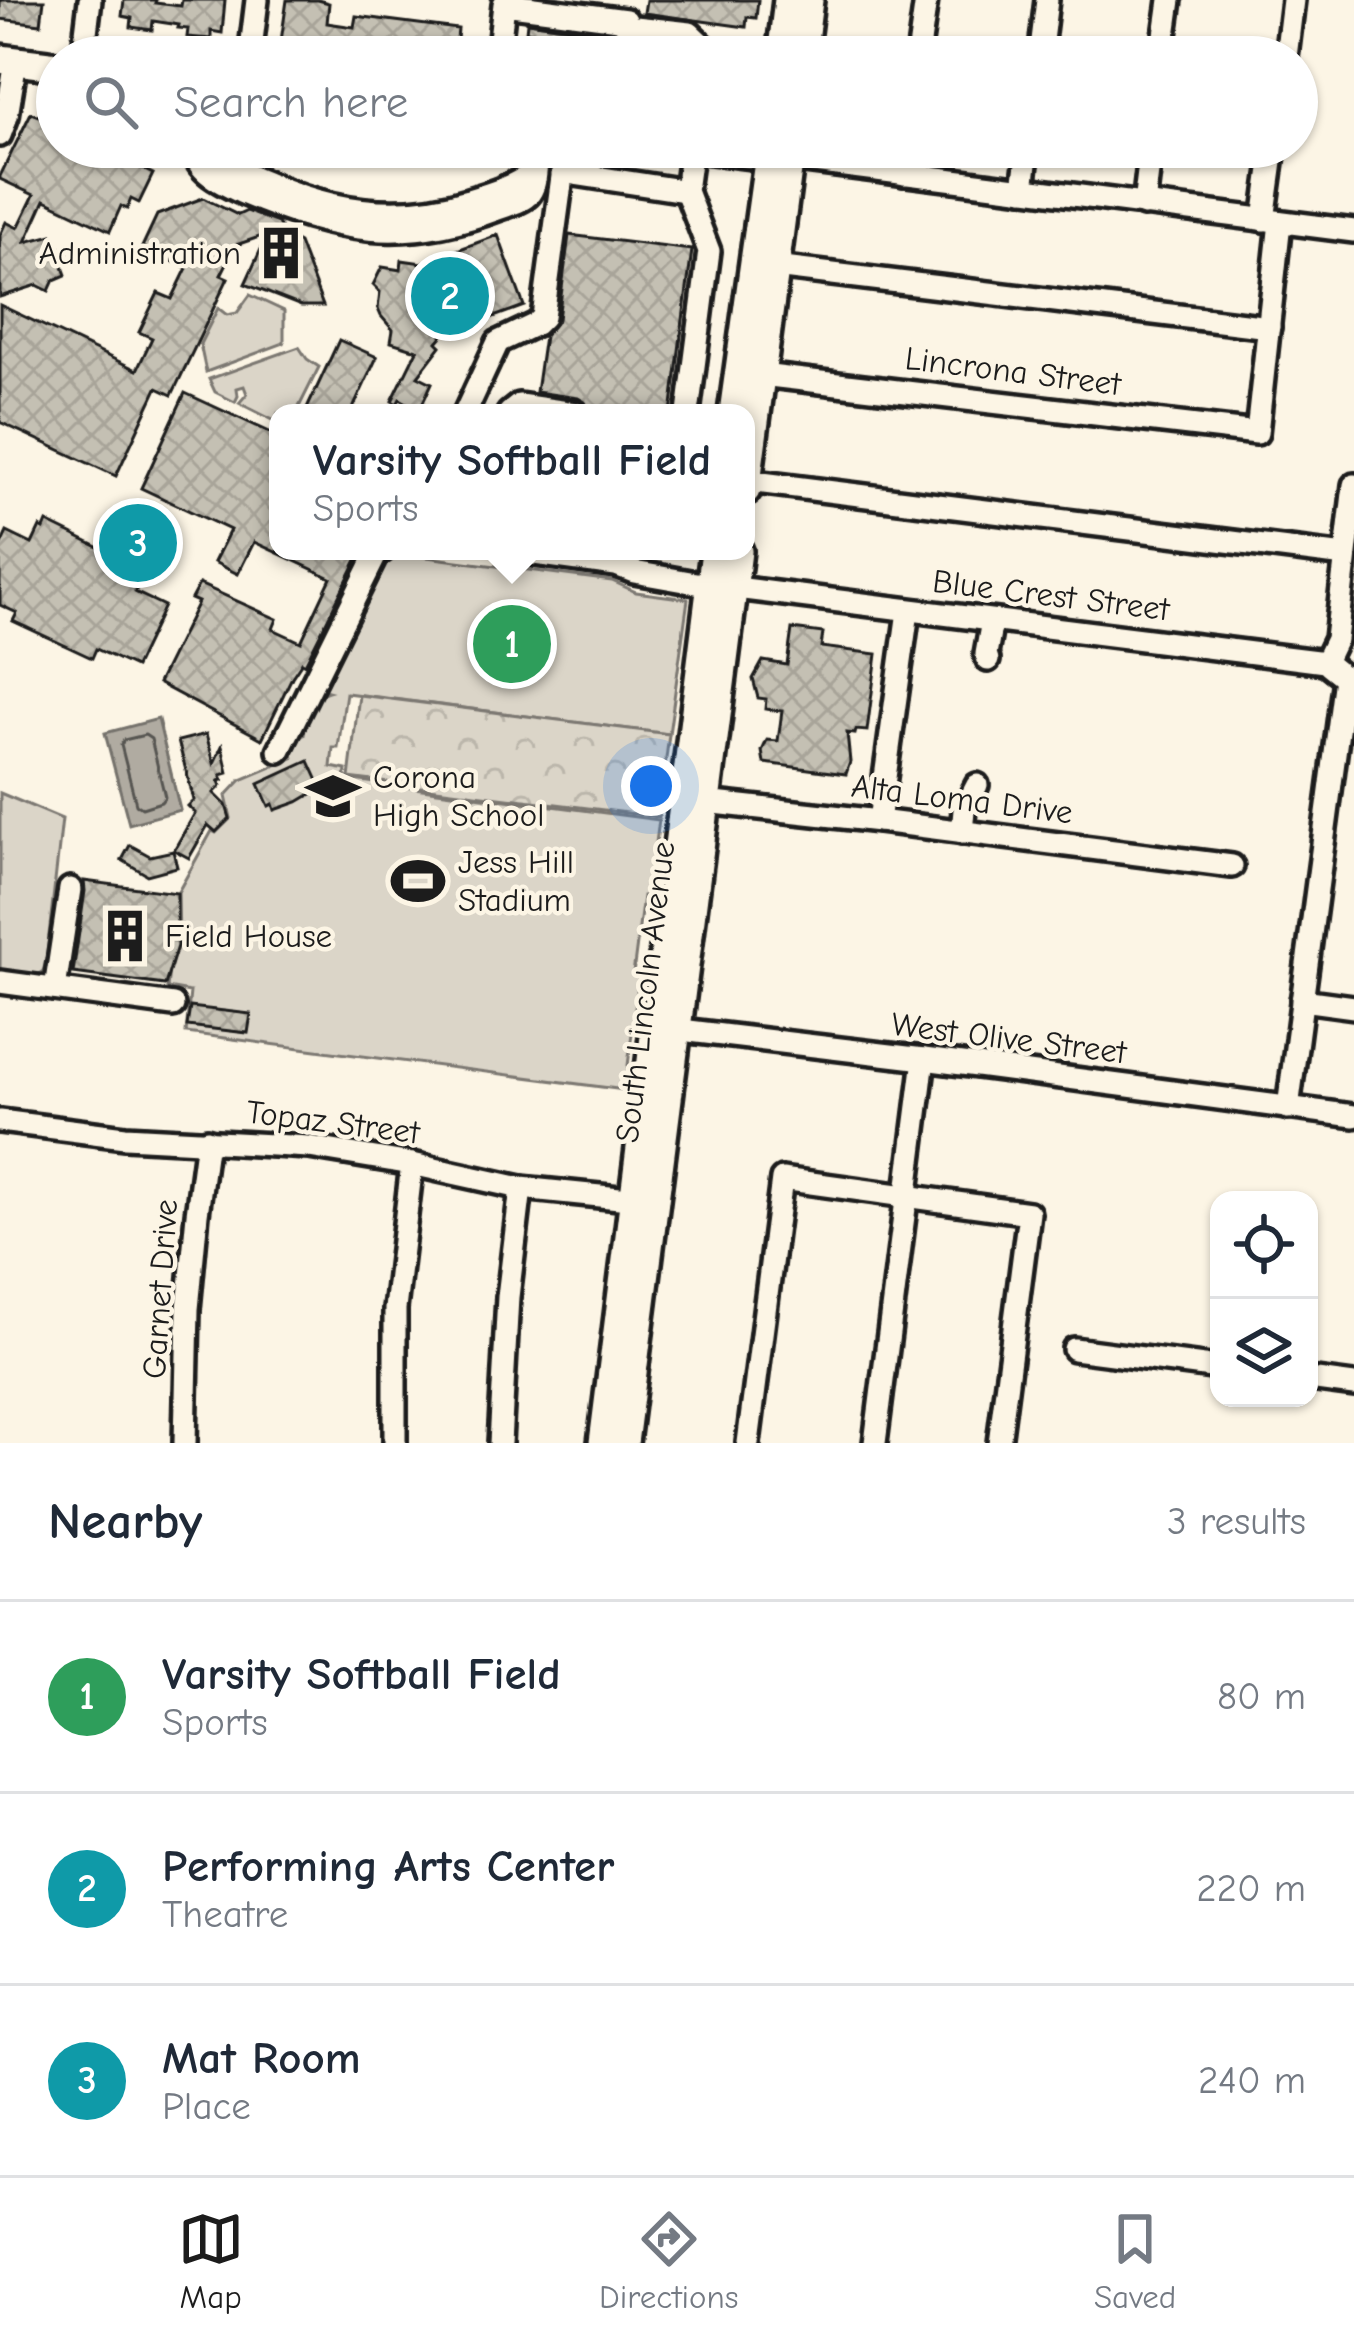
<!DOCTYPE html>
<html lang="en">
<head>
<meta charset="utf-8">
<style>
	body { margin:0; font-family:"Comic Neue",sans-serif; background:#f6f6f7; color:#1f2937 }
	.controls { position:absolute; right:36px; bottom:36px; display:grid; overflow:hidden; border-radius:24px; box-shadow:0 3px 9px #0004 }
	.controls button { width:108px; height:108px; display:grid; place-items:center; padding:0; border:0; border-bottom:3px solid #e0e1e3; background:#fff; color:#1f2937; font:60px sans-serif }
	.you { position:absolute; left:651px; top:786px; width:42px; height:42px; margin:-30px; border:9px solid #fff; border-radius:50%; background:#1a73e8; box-shadow:0 0 0 18px #1a73e833 }
	.badge { display:grid; place-items:center; width:78px; height:78px; border-radius:50%; background:#1c1c1c; color:#fff; font-size:39px; font-weight:700 }
	.pin { position:absolute; translate:-50% -50%; border:6px solid #fff; box-shadow:0 3px 12px #0006 }
	.popup { position:absolute; left:269px; top:404px; width:486px; height:156px; box-sizing:border-box; display:grid; place-content:center; border-radius:24px; background:#fff; filter:drop-shadow(0 3px 9px #0005); font-size:39px; white-space:nowrap; color:#747a83 }
	.popup b { font-size:45px; color:#1f2937 }
	.popup::after { content:''; position:absolute; left:50%; top:100%; margin-left:-24px; border:24px solid transparent; border-top-color:#fff }
	.list { margin:0; padding:0; list-style:none }
	h2 { display:flex; justify-content:space-between; align-items:center; height:156px; margin:0; padding:0 48px; font-size:51px }
	h2 small { font-size:39px; font-weight:400; color:#747a83 }
	.list li { display:grid; grid-template-columns:78px 1fr auto; gap:36px; align-items:center; box-sizing:border-box; height:192px; padding:0 48px; border-top:3px solid #e0e1e3 }
	.list b { display:block; font-size:45px; white-space:nowrap }
	.list p { margin:0; font-size:39px; white-space:nowrap; color:#747a83 }
	.list em { font-size:39px; font-style:normal; color:#747a83 }
	.icon { flex:none; width:66px; height:66px; fill:none; stroke:currentColor; stroke-width:2; stroke-linecap:round; stroke-linejoin:round }
	.map { position:relative; flex:none; width:1354px; height:1443px; overflow:hidden }
	.search { position:absolute; background:#fff; box-shadow:0 3px 9px #0004; left:36px; right:36px; top:36px; height:132px; display:flex; align-items:center; gap:30px; box-sizing:border-box; padding:0 42px; border-radius:66px; color:#747a83; font-size:45px }
	.sheet { height:732px; background:#fff }
	nav { display:flex; justify-content:space-around; align-items:center; box-sizing:border-box; height:168px; border-top:3px solid #e0e1e3; background:#fff; font-size:33px; color:#747a83 }
	nav a { display:grid; justify-items:center; gap:6px }
	nav .on { color:#1c1c1c }
	.map>svg:first-child { display:block }
	.grass { fill:#dbd5c8; stroke:#7c7872; stroke-width:3 }
	.park { fill:url(#park-crowns); stroke:#7c7872; stroke-width:3 }
	.water { fill:#b0aba1; stroke:#75726c; stroke-width:3 }
	.lines { fill:none; stroke-linecap:round; stroke-linejoin:round }
	.shore { stroke:#575551; stroke-width:3 }
	.building { fill:url(#building-cross-hatch); stroke:#1c1c1c; stroke-width:3 }
	.minor-casing { stroke:#1c1c1c; stroke-width:30 }
	.major-casing { stroke:#1c1c1c; stroke-width:36 }
	.minor { stroke:#fcf5e5; stroke-width:21 }
	.major { stroke:#fcf5e5; stroke-width:27 }
	.labels { text-anchor:middle; dominant-baseline:central; stroke-width:9; stroke-linejoin:round; paint-order:stroke }
	.poi-label { font-size:33px; fill:#1c1c1c; stroke:#fcf5e5; text-anchor:start }
	.street-label { font-size:33px; fill:#1c1c1c; stroke:#fcf5e5 }
</style>
</head>
<body>
<div class="map">
<svg width="1354" height="1443" viewBox="0 0 1354 1443">
	<defs>
		<pattern id="park-crowns" width="20" height="18" patternUnits="userSpaceOnUse" patternTransform="scale(3)"><rect width="20" height="18" fill="#dbd5c8"/><path d="M2 6a3 3 0 1 1 6 0M12 15a3 3 0 1 1 6 0" fill="none" stroke="#bbb6ab"/></pattern>
		<pattern id="building-cross-hatch" width="8" height="8" patternUnits="userSpaceOnUse" patternTransform="scale(3)"><rect width="8" height="8" fill="#c4c0b3"/><path d="M0 0l8 8M0 8l8-8" fill="none" stroke="#a8a499"/></pattern>
	</defs>
	<rect width="100%" height="100%" fill="#fcf5e5"/>
	<filter id="ink" filterUnits="userSpaceOnUse"><feTurbulence type="fractalNoise" baseFrequency=".00833" numOctaves="2"/><feDisplacementMap in="SourceGraphic" scale="24" xChannelSelector="R" yChannelSelector="G"/><feConvolveMatrix kernelMatrix="1 2 1 2 8 2 1 2 1" color-interpolation-filters="sRGB"/></filter>
	<g filter="url(#ink)">
		<g class="grass">
			<path d="M250 295 284 311V343L206 372 200 344 218 308 227 315 237 313Z"/>
			<path d="M299 347 307 359 319 367 296 413H278L275 421 239 403 247 394 244 386 237 388 238 396 235 402 215 392 209 379Z"/>
			<path d="M388 552 612 581 636 592 688 599 669 734 346 693 338 748H333L331 767 346 770 345 779 659 820 649 896H643L633 974 639 976 625 1090 186 1033 190 992 167 988 169 969 179 942 178 892 212 831 216 833 231 818 226 796 241 780 293 758 287 743 304 735C308 716 307 697 328 691L320 689Z"/>
			<path d="M0 793 62 819 46 962 43 971 35 977 0 972Z"/>
		</g>
		<path class="park" d="M359 695 669 734 659 817 349 778Z"/>
		<path class="water" d="M158 719 180 810 129 824 105 733Z"/>
		<g class="lines">
			<path class="shore" d="M145 735 151 739 165 797 161 802 142 808 136 804 121 745 124 740Z"/>
		</g>
		<g class="building">
			<path d="M0 0H44L41 24 0 19Z"/>
			<path d="M124 0H156L155 3 181 6 182 0H225L222 33 211 31V39L187 37 188 29 178 28 179 25 153 21 152 30 131 27 132 18 122 16Z"/>
			<path d="M287 0H318L329 3 327 23 354 27 356 16 458 29 457 39 465 40 463 57H351L352 49 313 45V53L291 50 292 42 281 41Z"/>
			<path d="M646 0H758L756 18 747 17 746 27 644 13Z"/>
			<path d="M527 22 606 33 603 57H542L545 34 526 31Z"/>
			<path d="M31 113 57 123V147H96L153 174 139 203 131 199 127 209 121 206 110 231 45 200 26 242 52 235 57 246 68 252 62 264 66 275 54 280 49 291 37 285 0 297V235L6 222 18 228 34 195 0 179V176Z"/>
			<path d="M203 198 238 215 247 211 278 223 282 230 281 233 299 243 323 306H301L245 284 268 234 236 245 221 275 228 278 172 395 157 388 116 476 0 422V305L137 370 152 338 139 332 158 293 172 299 187 268 142 247 157 215Z"/>
			<path d="M498 235 524 306 469 326 467 322 449 328 437 342 441 346 418 376 432 383 418 413H402L407 403 400 399 397 404 392 401 417 350 391 342 393 330 381 316 378 309 380 292 373 285 382 267 401 270 402 260 422 263Z"/>
			<path d="M569 235 692 250 671 413 589 410 585 402 578 398 536 392 544 336 558 319Z"/>
			<path d="M339 340 377 357 351 413H305Z"/>
			<path d="M185 393 278 436V551H349L359 556 305 664 302 662 292 677 262 739 158 683 198 602 191 599 199 584 277 619 273 629 301 642 331 578 254 542 238 574 214 562 230 530 141 488Z"/>
			<path d="M120 517 171 541 157 569 148 565 135 592 164 606 135 667 96 649 92 658 13 621 17 613 0 605V547L7 532 32 544 40 527 44 529 47 522 104 550Z"/>
			<path d="M792 629 823 633 821 647 877 654 867 731 856 730 855 734 847 733 850 762 846 774 764 763 762 751 767 740 778 741 782 711 765 709 766 699 758 698 753 679 763 661 787 665Z"/>
			<path d="M206 734 214 763 222 746 228 773 221 775 223 780 219 781 221 786 214 793 226 805 230 818 216 832 208 825 189 858 174 850 195 813 188 806 194 800 178 741Z"/>
			<path d="M309 761 319 783 316 784 318 790 298 802 275 810 273 804 269 806 259 784Z"/>
			<path d="M130 845 150 856 173 851 177 867 147 875 122 860Z"/>
			<path d="M84 881 177 893V946L165 985 73 973 85 891Z"/>
			<path d="M190 1007 251 1014 248 1033 187 1026Z"/>
		</g>
		<g class="lines">
			<defs>
				<g id="minor">
					<path d="M83 57 90 0"/>
					<path d="M250 57 257 0"/>
					<path d="M498 57 504 4 626 20V26L690 33 715 57"/>
					<path d="M918 57 926 0"/>
					<path d="M1040 57 1047 0"/>
					<path d="M1162 57 1170 0"/>
					<path d="M1286 57 1293 0"/>
					<path d="M0 135 7 116 16 61"/>
					<path d="M193 147C196 173 223 184 245 194 336 232 403 245 498 209 508 205 523 202 530 193 538 182 536 160 538 147"/>
					<path d="M208 147C225 166 247 174 271 184 335 212 400 221 468 200 493 193 514 186 535 171"/>
					<path d="M790 159 1354 231"/>
					<path d="M562 172 686 191"/>
					<path d="M904 174 907 147"/>
					<path d="M1023 189 1028 147"/>
					<path d="M1144 205 1151 147"/>
					<path d="M1264 220 1274 147"/>
					<path d="M775 267 1269 327"/>
					<path d="M761 375 1257 433 1280 222"/>
					<path d="M465 413 498 342 536 324 543 317 566 147"/>
					<path d="M509 413 519 405 575 413"/>
					<path d="M688 413 709 251 686 191 692 147"/>
					<path d="M747 481 1345 556"/>
					<path d="M512 551 616 565 634 572 696 583 1325 662 1345 678 1354 679"/>
					<path d="M988 660 986 654 992 621"/>
					<path d="M1325 662 1336 639 1354 485"/>
					<path d="M279 751 376 555 382 551"/>
					<path d="M696 801 879 821 1232 866"/>
					<path d="M879 821 908 611"/>
					<path d="M962 832 964 810 977 785"/>
					<path d="M0 982 173 1005"/>
					<path d="M55 989 70 889"/>
					<path d="M1302 1000 1354 1007"/>
					<path d="M664 1028 924 1059 1354 1116"/>
					<path d="M1288 1108 1345 678"/>
					<path d="M0 1121 125 1137 309 1147 412 1164 521 1188 649 1201"/>
					<path d="M1074 1349 1219 1368"/>
					<path d="M1309 1379 1354 1385"/>
					<path d="M185 1443 188 1309 197 1214 207 1140"/>
					<path d="M395 1443V1309L412 1164"/>
					<path d="M500 1443 508 1297 521 1188"/>
					<path d="M748 1443 782 1179 1029 1213 999 1443"/>
					<path d="M875 1443 924 1059"/>
				</g>
				<g id="major">
					<path d="M781 57 788 0"/>
					<path d="M802 57 809 0"/>
					<path d="M0 59 57 66"/>
					<path d="M695 147 785 158"/>
					<path d="M733 413 770 147"/>
					<path d="M746 490 791 147"/>
					<path d="M603 1443 715 551"/>
					<path d="M624 1443 738 551"/>
				</g>
			</defs>
			<use href="#minor" class="minor-casing"/>
			<use href="#major" class="major-casing"/>
			<use href="#minor" class="minor"/>
			<use href="#major" class="major"/>
		</g>
	</g>
	<defs>
		<symbol id="building-bare" viewBox="-9 -9 18 18"><path d="M-4-6H4V6H1V3H-1V6H-4ZM-2.5-4.3h1.7v1.8h-1.7ZM.8-4.3h1.7v1.8H.8ZM-2.5-1h1.7V.8h-1.7ZM.8-1h1.7V.8H.8Z" fill="#1c1c1c" stroke="#fcf5e5" stroke-width="2.5" paint-order="stroke"/></symbol>
		<symbol id="school-bare" viewBox="-9 -9 18 18"><path d="M0-5L7-2L0 1L-7-2ZM-4 1L0 2.5L4 1V4Q0 6-4 4Z" fill="#1c1c1c" stroke="#fcf5e5" stroke-width="2.5" paint-order="stroke"/></symbol>
		<symbol id="stadium-bare" viewBox="-9 -9 18 18"><path d="M0-5a6.5 5 0 1 0 0 10a6.5 5 0 1 0 0-10ZM-3.5-1.8h7v3.6h-7Z" fill="#1c1c1c" stroke="#fcf5e5" stroke-width="2.5" paint-order="stroke"/></symbol>
	</defs>
	<g fill-rule="evenodd">
		<use href="#building-bare" x="243" y="215" width="76" height="76"/>
		<use href="#school-bare" x="295" y="758" width="76" height="76"/>
		<use href="#stadium-bare" x="380" y="843" width="76" height="76"/>
		<use href="#building-bare" x="87" y="898" width="76" height="76"/>
	</g>
	<g class="labels">
		<g class="poi-label">
			<text x="241" y="253" text-anchor="end">Administration</text>
			<text x="373" y="777">Corona<tspan x="373" dy="38">High School</tspan></text>
			<text x="458" y="862">Jess Hill<tspan x="458" dy="38">Stadium</tspan></text>
			<text x="165" y="936">Field House</text>
		</g>
		<g class="street-label">
			<text transform="translate(1013 371) rotate(7)">Lincrona Street</text>
			<text transform="translate(1051 595) rotate(7)">Blue Crest Street</text>
			<text transform="translate(962 799) rotate(7)">Alta Loma Drive</text>
			<text transform="translate(645 992) rotate(-83)">South Lincoln Avenue</text>
			<text transform="translate(1009 1038) rotate(7)">West Olive Street</text>
			<text transform="translate(333 1122) rotate(7)">Topaz Street</text>
			<text transform="translate(160 1289) rotate(-86)">Garnet Drive</text>
		</g>
	</g>
</svg>
<div class="controls">
<button><svg class="icon" aria-label="locate" viewBox="0 0 24 24"><circle cx="12" cy="12" r="6"/><path d="M12 2v4M12 18v4M2 12h4M18 12h4"/></svg></button>
<button><svg class="icon" aria-label="layers" viewBox="0 0 24 24"><path d="M12 4l9 5-9 5-9-5zM3 14l9 5 9-5"/></svg></button>
</div>
<div class="you"></div>
<div class="pin badge" style="left:512px;top:644px;background:#2e9e5b">1</div>
<div class="popup"><b>Varsity Softball Field</b>Sports</div>
<div class="pin badge" style="left:450px;top:296px;background:#0f9aa8">2</div>
<div class="pin badge" style="left:138px;top:543px;background:#0f9aa8">3</div>
<div class="search"><svg class="icon" aria-label="search" viewBox="0 0 24 24"><circle cx="10" cy="10" r="6"/><path d="M15 15l6 6"/></svg>Search here</div>
</div>
<section class="sheet">
<h2>Nearby<small>3 results</small></h2>
<ul class="list">
<li><span class="badge" style="background:#2e9e5b">1</span><div><b>Varsity Softball Field</b><p>Sports</p></div><em>80 m</em></li>
<li><span class="badge" style="background:#0f9aa8">2</span><div><b>Performing Arts Center</b><p>Theatre</p></div><em>220 m</em></li>
<li><span class="badge" style="background:#0f9aa8">3</span><div><b>Mat Room</b><p>Place</p></div><em>240 m</em></li>
</ul>
</section>
<nav>
<a class="on"><svg class="icon" aria-label="map" viewBox="0 0 24 24"><path d="M3 6l6-2 6 2 6-2v14l-6 2-6-2-6 2zM9 4v14M15 6v14"/></svg>Map</a>
<a><svg class="icon" aria-label="directions" viewBox="0 0 24 24"><path d="M12 3l9 9-9 9-9-9zM9 14v-3h6M13 9l2 2-2 2"/></svg>Directions</a>
<a><svg class="icon" aria-label="saved" viewBox="0 0 24 24"><path d="M7 4h10v16l-5-4-5 4z"/></svg>Saved</a>
</nav>
</body>
</html>
